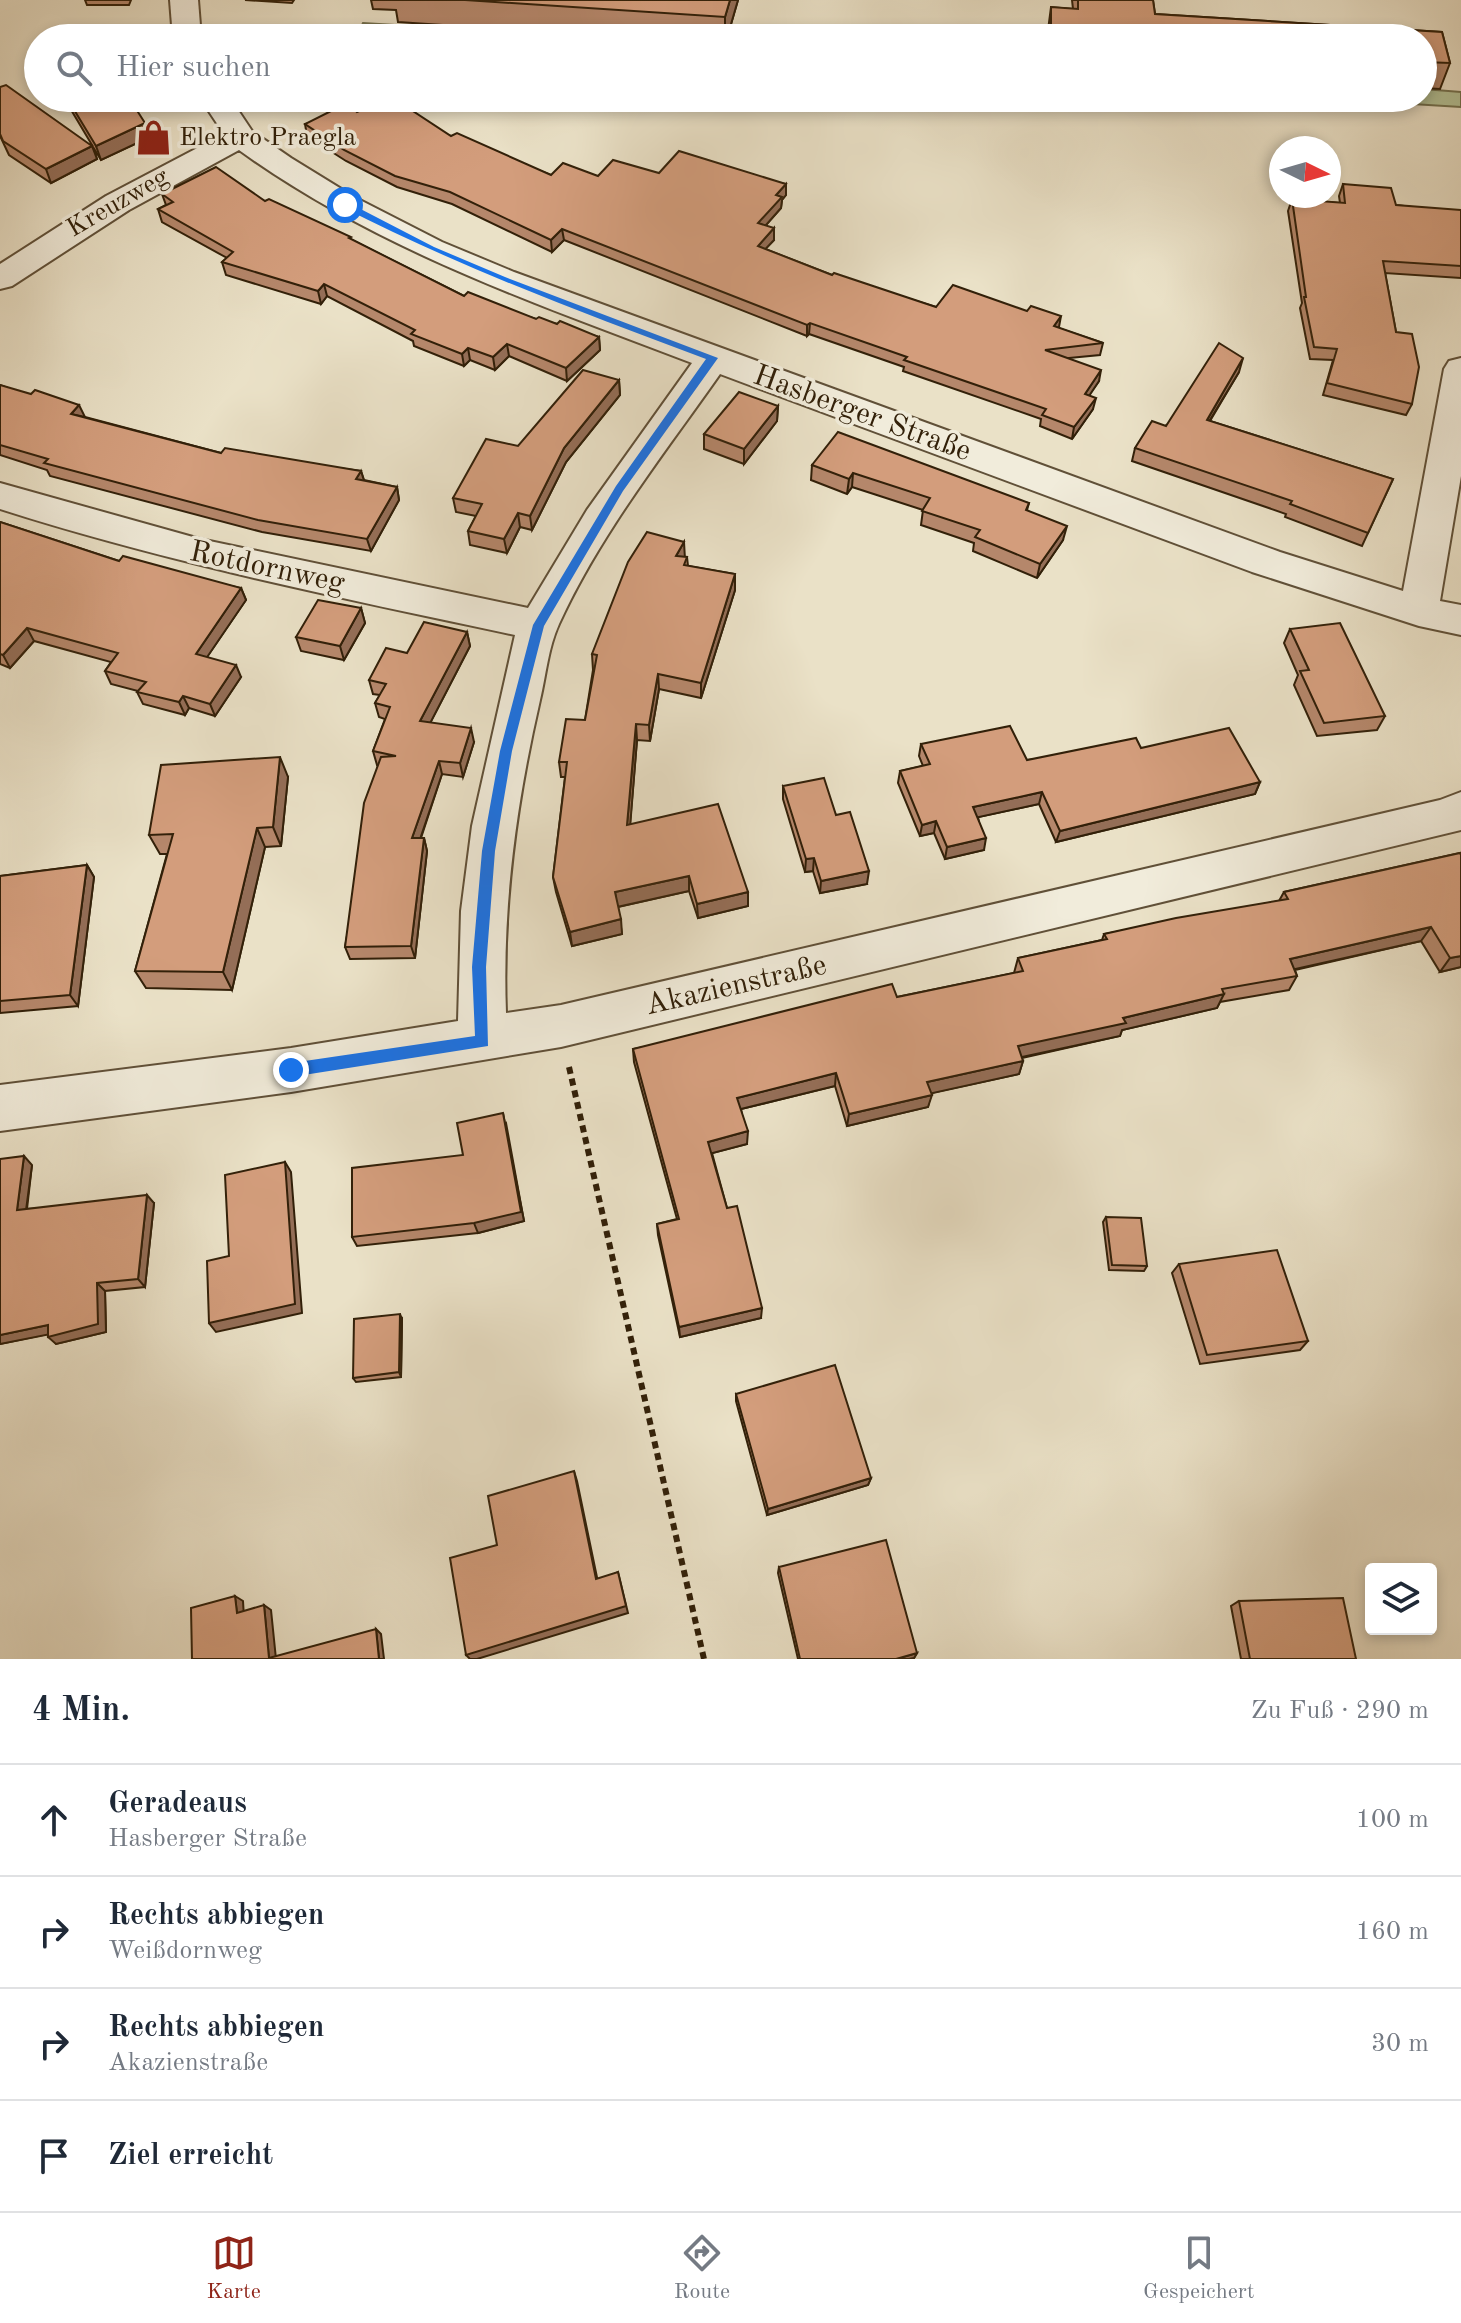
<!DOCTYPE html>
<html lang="de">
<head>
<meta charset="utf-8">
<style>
	body { margin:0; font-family:"Old Standard TT",serif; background:#f6f6f7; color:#1f2937 }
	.controls { position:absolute; right:24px; bottom:24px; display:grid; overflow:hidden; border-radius:8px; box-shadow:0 4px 12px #0003 }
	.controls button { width:72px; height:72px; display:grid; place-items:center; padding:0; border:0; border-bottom:2px solid #e0e1e3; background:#fff; color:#1f2937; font:40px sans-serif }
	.compass { position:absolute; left:1269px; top:136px; width:72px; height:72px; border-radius:50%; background:#fff; box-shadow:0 4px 12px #0003; rotate:95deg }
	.stop { position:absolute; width:24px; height:24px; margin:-18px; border:6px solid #1a73e8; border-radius:50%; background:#fff }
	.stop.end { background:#1a73e8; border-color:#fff; box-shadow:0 2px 8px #0008 }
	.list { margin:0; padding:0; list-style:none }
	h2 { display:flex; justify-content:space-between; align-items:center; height:104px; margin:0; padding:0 32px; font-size:34px }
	h2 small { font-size:26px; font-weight:400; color:#747a83 }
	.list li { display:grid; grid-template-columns:52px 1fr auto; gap:24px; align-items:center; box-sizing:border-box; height:112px; padding:0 32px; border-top:2px solid #e0e1e3 }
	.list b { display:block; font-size:30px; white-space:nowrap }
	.list p { margin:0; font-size:26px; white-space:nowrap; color:#747a83 }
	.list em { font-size:26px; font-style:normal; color:#747a83 }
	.icon { flex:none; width:44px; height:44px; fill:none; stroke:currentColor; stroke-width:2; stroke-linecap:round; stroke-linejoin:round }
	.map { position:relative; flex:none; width:1461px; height:1659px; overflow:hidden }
	.search { position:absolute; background:#fff; box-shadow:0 4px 12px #0003; left:24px; right:24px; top:24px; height:88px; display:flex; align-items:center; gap:20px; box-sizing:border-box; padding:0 28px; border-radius:44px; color:#747a83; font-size:30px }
	.sheet { height:552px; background:#fff }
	nav { display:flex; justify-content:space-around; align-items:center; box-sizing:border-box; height:112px; border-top:2px solid #e0e1e3; background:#fff; font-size:22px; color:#747a83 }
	nav a { display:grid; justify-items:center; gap:4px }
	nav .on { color:#8f2418 }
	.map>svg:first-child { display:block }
	.green { fill:#b4c398; stroke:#737250; stroke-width:2 }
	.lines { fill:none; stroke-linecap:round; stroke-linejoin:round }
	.minor-casing { stroke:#605038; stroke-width:4 }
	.path { stroke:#322009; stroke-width:6; stroke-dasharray:7 5; stroke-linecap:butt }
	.minor { fill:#f1ecdb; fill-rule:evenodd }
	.wall { fill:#b5876b; stroke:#322009; stroke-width:2 }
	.shaded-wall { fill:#946e57; stroke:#322009; stroke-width:2 }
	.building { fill:#d39d7c; stroke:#322009; stroke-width:2 }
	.route { fill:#1a73e8 }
	.labels { text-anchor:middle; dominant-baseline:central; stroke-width:7; stroke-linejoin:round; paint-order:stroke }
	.far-poi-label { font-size:26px; fill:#322009; stroke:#f1ecdb; text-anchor:start }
	.far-street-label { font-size:26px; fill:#322009; stroke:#f1ecdb }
	.street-label { font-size:30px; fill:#322009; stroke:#f1ecdb }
</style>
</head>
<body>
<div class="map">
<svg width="1461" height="1659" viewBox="0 0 1461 1659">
	<rect width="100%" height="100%" fill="#eae1c7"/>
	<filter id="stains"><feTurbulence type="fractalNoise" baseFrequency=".0025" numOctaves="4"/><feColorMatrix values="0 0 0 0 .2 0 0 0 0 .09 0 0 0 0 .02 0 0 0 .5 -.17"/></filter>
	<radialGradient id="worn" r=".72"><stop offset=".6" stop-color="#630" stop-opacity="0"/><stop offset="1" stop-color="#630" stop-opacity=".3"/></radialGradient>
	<g class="green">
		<path d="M363 23 601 38H356Z"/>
		<path d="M1423 89 1461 92V107L1314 98H1423Z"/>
	</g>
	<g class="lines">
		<defs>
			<g id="minor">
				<path d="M170 0H198L201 38H173Z"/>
				<path d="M200 98H230L252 131 291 158 356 198 442 242 514 272 1280 552 1403 591 1444 369 1449 361 1461 358V476L1440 601 1461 605V635L1419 626 1252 572 720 374C664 454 600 534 559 624 548 648 546 675 540 700 516 804 502 907 506 1013L561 1005 1440 800 1461 792V830L561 1047 291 1092 0 1131V1085L291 1048 458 1021 461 911 472 826 515 635C342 598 169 563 0 509V483L200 539 528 608 587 510 692 363C535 303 376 249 239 150L129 210 12 286 0 289V264L106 196 224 134Z"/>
			</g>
		</defs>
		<use href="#minor" class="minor-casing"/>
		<path class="path" d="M569 1067 704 1659"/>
		<use href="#minor" class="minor"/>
	</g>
	<g class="wall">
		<path d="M85 0H131L129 5H87Z"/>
		<path d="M245 0H294L292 3Z"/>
		<path d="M371 0H738L727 38H636L398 22 396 10 373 9Z"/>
		<path d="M1072 0H1153L1155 14 1442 32 1450 63 1440 89 1423 88V38H1047L1051 7 1073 9Z"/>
		<path d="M64 98H129L150 137 101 160 93 147 97 159 51 183 9 155 0 136 92 145Z"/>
		<path d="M357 112 451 136 551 175 598 176 659 173 786 184V195L782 200 781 208 766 225 774 240 765 249 832 275 936 307 1058 328 1103 343 1100 355 1069 358 1099 381 1089 395 1093 409 1072 439 1040 426 1041 419 903 371 904 367 809 334 807 336 564 240 552 252 452 204 397 187 346 161 307 136 305 124Z"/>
		<path d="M1343 184 1396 205 1461 213V278L1385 273 1396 332 1412 404 1406 415 1323 395 1333 360 1310 359 1300 308 1302 303 1288 211 1292 199 1340 203 1339 196Z"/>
		<path d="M162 194 265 201 352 240 464 296 536 319 557 324 599 337 600 350 567 381 509 356 495 370 470 360 464 366 414 346 413 341 327 296 321 304 226 275 222 262 227 258 162 222 158 209 166 205Z"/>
		<path d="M1239 372 1210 421 1393 479 1362 546 1285 517 1286 514 1132 461 1135 448Z"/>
		<path d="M619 380 620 395 566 462 532 530 520 527 507 553 470 545 468 531 476 516 456 512 453 498 518 446Z"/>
		<path d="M0 385 85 417 221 453 361 471 364 480 397 487 399 500 371 551 262 532 50 476 47 470 0 455Z"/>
		<path d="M778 406 777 421 744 464 704 449V434Z"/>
		<path d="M812 465 1029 503 1027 510 1063 540 1037 578 973 551 974 543 921 525 923 510 852 487 847 494 811 480Z"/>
		<path d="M0 522 119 561 241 588 246 600 207 657 241 677 215 716 189 708 185 715 143 704 137 692 138 691 111 684 105 671 111 662 34 641 10 668 0 664Z"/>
		<path d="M684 542V557H687L688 566 735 574V590L701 698 659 689 650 741 637 740 630 824 748 892V906L698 918 689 891 618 907 622 934 572 946 556 892 553 877 565 777H561L559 762 585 720 593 670 592 654Z"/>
		<path d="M361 608 365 623 344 660 301 651 296 637Z"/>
		<path d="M1290 629 1385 716 1377 730 1317 736 1294 685 1298 675 1284 643Z"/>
		<path d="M467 632 470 646 430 723 474 742 463 777 442 774 421 838H424L427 851 415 958 350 959 345 947 378 765H377L373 751 385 719 379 717 375 703 380 695 373 694 369 680 407 653Z"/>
		<path d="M921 744 1027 760 1141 748 1260 782 1255 794 1056 842 1039 804 978 817 984 850 945 859 934 833 920 836 898 783 900 771 923 766 919 756Z"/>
		<path d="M288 777 281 846 265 847 232 990 146 988 135 971 167 854H160L149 835Z"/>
		<path d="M783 786 836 815 867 884 820 893 813 871 805 872 783 799Z"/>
		<path d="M1460 853 1461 967 1440 972 1421 941 1295 970 1297 976 1289 990 1220 1002 1217 1008 1122 1030 1120 1036 1022 1058 1023 1061 1019 1074 931 1093 928 1107 847 1126 835 1086 741 1109 747 1144 712 1153 727 1208 761 1318 680 1337 658 1235 657 1224 677 1219 634 1062 633 1049 897 997 1014 973 1018 958 1102 940 1104 934 1279 901 1284 892Z"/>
		<path d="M87 865 94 877 78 1006 0 1013V876Z"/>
		<path d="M506 1123 524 1221 478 1233 357 1246 352 1237Z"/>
		<path d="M32 1165 27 1209 154 1203 145 1287 105 1291 106 1332 56 1344 48 1334 0 1344Z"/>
		<path d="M1106 1217 1147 1266 1144 1271 1109 1270 1103 1222Z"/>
		<path d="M1179 1264 1308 1341 1300 1350 1200 1364 1172 1273Z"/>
		<path d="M402 1319 401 1377 356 1382 353 1378Z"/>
		<path d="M736 1394 871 1478 868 1485 767 1515 736 1401Z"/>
		<path d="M779 1567 917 1653 914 1658 909 1659H798L778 1573Z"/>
		<path d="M1239 1601 1356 1659H1241L1231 1606Z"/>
	</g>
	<g class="shaded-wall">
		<path d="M730 0H738L727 38H725V17Z"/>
		<path d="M145 123 150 137 101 160 96 146Z"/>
		<path d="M92 146 97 159 51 183 46 169Z"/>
		<path d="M786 184V195L782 200 781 208 758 234V223L776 195Z"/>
		<path d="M774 228V240L757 258 758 246Z"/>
		<path d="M562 229 564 240 552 252 551 240Z"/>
		<path d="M324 284 327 296 321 304 318 291Z"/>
		<path d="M1061 316 1059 327 1052 338 1054 326Z"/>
		<path d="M810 323 809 334 807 336V325Z"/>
		<path d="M599 337 600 350 567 381 566 368Z"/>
		<path d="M507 344 509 356 495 370 493 357Z"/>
		<path d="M468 348 470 360 464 366 462 354Z"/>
		<path d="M1243 358 1239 372 1202 433 1207 420Z"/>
		<path d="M1101 370 1099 381 1083 405 1085 394Z"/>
		<path d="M619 380 620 395 566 462 532 530 530 516 564 448Z"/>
		<path d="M1096 398 1093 409 1072 439 1074 427Z"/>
		<path d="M79 405 85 417 71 414Z"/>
		<path d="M778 406 777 421 744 464V449Z"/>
		<path d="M361 471 365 484 356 479Z"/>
		<path d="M853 473 852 487 847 494 849 479Z"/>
		<path d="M397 487 399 500 371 551 367 539Z"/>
		<path d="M518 513 520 527 507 553 504 539Z"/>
		<path d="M1067 526 1063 540 1037 578 1040 564Z"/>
		<path d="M684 542 685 559 676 556Z"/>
		<path d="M735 574V590L701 698V683Z"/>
		<path d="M241 588 246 600 201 666 196 654Z"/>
		<path d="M361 608 365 623 344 660 340 646Z"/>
		<path d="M27 628 34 641 10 668 3 655Z"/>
		<path d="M467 632 470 646 424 735 420 721Z"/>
		<path d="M236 665 241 677 215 716 210 704Z"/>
		<path d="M658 674 659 689 650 741 649 725Z"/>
		<path d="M183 696 189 708 185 715 179 702Z"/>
		<path d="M636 724 637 740 629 840 627 825Z"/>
		<path d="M471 728 474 742 463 777 460 763Z"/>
		<path d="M280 757 288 777 281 846 273 827Z"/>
		<path d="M439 761 442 774 416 851 412 838Z"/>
		<path d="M1260 782 1255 794 1056 842 1060 831Z"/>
		<path d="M1042 792 1039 804 970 819 973 807Z"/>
		<path d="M936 821 934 833 920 836 922 825Z"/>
		<path d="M257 828 265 847 232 990 223 972Z"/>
		<path d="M424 838 427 851 415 958 411 946Z"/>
		<path d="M986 838 984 850 945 859 947 847Z"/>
		<path d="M814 858 813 871 805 872 806 859Z"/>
		<path d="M87 865 94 877 78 1006 70 995Z"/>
		<path d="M869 871 867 884 820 893 821 881Z"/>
		<path d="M689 876V891L617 907 615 892Z"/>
		<path d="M748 892V906L698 918 697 904Z"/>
		<path d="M621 919 622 934 572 946 570 932Z"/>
		<path d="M1431 927 1421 941 1282 972 1290 959Z"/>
		<path d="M1461 956V967L1440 972 1450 958Z"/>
		<path d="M1224 994 1217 1008 1122 1030 1120 1036 1013 1059 1018 1046 1123 1018Z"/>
		<path d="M1023 1061 1019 1074 924 1095 927 1082Z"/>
		<path d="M836 1073 835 1086 737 1110V1098Z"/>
		<path d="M932 1095 928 1107 847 1126 849 1114Z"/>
		<path d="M503 1113 524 1221 478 1233 474 1223Z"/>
		<path d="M748 1131 747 1144 709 1154 708 1142Z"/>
		<path d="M24 1156 32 1165 25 1218 17 1210Z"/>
		<path d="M285 1162 291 1172 302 1313 216 1332 209 1323Z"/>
		<path d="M147 1195 154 1203 145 1287 138 1279Z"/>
		<path d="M97 1283 105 1291 106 1332 56 1344 48 1337Z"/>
		<path d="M762 1308 761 1318 680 1337 679 1327Z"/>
		<path d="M400 1314 402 1319 401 1377 399 1372Z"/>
		<path d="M48 1325 56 1333 0 1344V1335Z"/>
		<path d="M574 1471 577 1481 599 1587 596 1579Z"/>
		<path d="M871 1478 868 1485 767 1515 768 1509Z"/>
		<path d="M618 1572 628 1613 477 1659H470L466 1655Z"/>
		<path d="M235 1596 243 1601 244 1618 237 1613Z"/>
		<path d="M264 1605 271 1610 276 1659 269 1658Z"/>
		<path d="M376 1629 381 1634 384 1659H379Z"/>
		<path d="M917 1653 914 1658 909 1659H896Z"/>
	</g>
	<g class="building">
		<path d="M465 0H730L725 17Z"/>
		<path d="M1078 0H1153L1155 14 1442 32 1450 63 1423 62V38H1051V7L1078 9Z"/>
		<path d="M6 85 92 146 46 169 3 141 0 134V87Z"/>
		<path d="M67 98H129L145 123 96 146Z"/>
		<path d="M386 98H393L451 136 457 133 551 175 563 163 598 176 613 160 659 173 679 151 786 184 776 195 782 197 758 223 774 228 758 246 832 275 834 273 936 307 953 285 1027 311 1031 306 1061 316 1054 326 1103 343 1045 350 1101 370 1085 394 1096 398 1074 427 1042 415 1046 409 904 360 907 357 810 323 807 325 562 229 551 240 450 192 395 176 344 150 305 124 347 103 357 112Z"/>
		<path d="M216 167 265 201 269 199 351 237 349 238 464 296 468 292 536 319 539 317 557 324 560 321 599 337 566 368 507 344 493 357 468 348 462 354 411 334 415 330 324 284 318 291 222 262 233 252 158 209 173 202 162 194Z"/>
		<path d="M1343 184 1391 188 1396 205 1461 210V266L1383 261 1396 332 1412 334 1419 367 1412 404 1327 383 1337 349 1314 347 1304 297H1306L1292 199 1345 203Z"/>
		<path d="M1219 343 1243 358 1207 420 1393 479 1368 533 1290 504 1292 501 1135 448 1152 421 1166 426Z"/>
		<path d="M583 370 619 380 564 448 530 516 518 513 504 539 468 531 482 504 453 498 486 439 518 446Z"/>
		<path d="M0 385 31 394 35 390 79 405 71 414 221 453 225 448 361 471 356 479 397 487 367 539 258 520 44 463 48 459 0 445Z"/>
		<path d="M739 392 778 406 744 449 704 434Z"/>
		<path d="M838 432 1029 503 1026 510 1067 526 1040 564 975 537 980 530 922 511 930 498 853 473 849 479 812 465Z"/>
		<path d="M0 522 119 561 123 556 241 588 196 654 236 665 210 704 183 696 179 702 137 692 146 682 105 671 118 653 27 628 3 655 0 654Z"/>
		<path d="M647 532 684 542 676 556 687 557 684 565 735 574 701 683 658 674 649 725 636 724 627 825 718 804 748 892 697 904 689 876 615 892 621 919 570 932 553 877 567 762H559L566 719 585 720 597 655 592 654 628 562Z"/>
		<path d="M318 600 361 608 340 646 296 637Z"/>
		<path d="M424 622 467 632 420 721 471 728 460 763 439 761 412 838H424L411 946 345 947 364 803 381 757 396 756 373 751 390 707 375 703 386 684 369 680 386 648 407 653Z"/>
		<path d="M1340 623 1385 716 1324 723 1300 671 1309 670 1290 629Z"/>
		<path d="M1010 726 1027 760 1136 738 1141 748 1229 728 1260 782 1060 831 1042 792 973 807 986 838 947 847 936 821 922 825 900 771 930 764 921 744Z"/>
		<path d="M280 757 273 827 257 828 223 972 135 971 173 834 149 835 161 765Z"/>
		<path d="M824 778 836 815 850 812 869 871 821 881 814 858 806 859 783 786Z"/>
		<path d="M1460 853 1461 855V956L1450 958 1431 927 1290 959 1297 976 1222 989 1224 994 1123 1018 1126 1023 1018 1046 1023 1061 927 1082 932 1095 849 1114 836 1073 737 1098 748 1131 708 1142 727 1208 737 1206 762 1308 679 1327 657 1224 679 1219 633 1049 892 984 897 997 1023 971 1018 958 1107 939 1104 934 1176 918 1288 899 1284 892Z"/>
		<path d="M87 865 70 995 0 1001V876Z"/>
		<path d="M503 1113 521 1212 474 1223 352 1237V1168L463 1155 457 1123Z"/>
		<path d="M24 1156 17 1210 147 1195 138 1279 97 1283 98 1324 48 1337V1325L0 1335V1159Z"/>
		<path d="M285 1162 295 1304 209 1323 207 1261 229 1256 225 1175Z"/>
		<path d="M1106 1217 1141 1218 1147 1266 1112 1265Z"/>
		<path d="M1277 1250 1308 1341 1207 1355 1179 1264Z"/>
		<path d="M400 1314 399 1372 353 1378 354 1319Z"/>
		<path d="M835 1365 871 1478 768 1509 736 1394Z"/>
		<path d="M574 1471 596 1579 618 1572 626 1606 466 1655 450 1558 497 1545 488 1496Z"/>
		<path d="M886 1540 917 1653 896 1659H800L779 1567Z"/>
		<path d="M235 1596 237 1613 264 1605 269 1658 376 1629 379 1659H192L191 1608Z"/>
		<path d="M1343 1598 1356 1659H1250L1239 1601Z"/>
	</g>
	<path class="route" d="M342 203H349L434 247 505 277 718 358 623 491 544 626 512 751 495 851 486 967 488 1046 291 1077 284 1070 291 1063 475 1036 472 967 482 851 500 751 533 625 616 486 706 359C582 313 460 267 342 207Z"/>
	<defs>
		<symbol id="shop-bare" viewBox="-9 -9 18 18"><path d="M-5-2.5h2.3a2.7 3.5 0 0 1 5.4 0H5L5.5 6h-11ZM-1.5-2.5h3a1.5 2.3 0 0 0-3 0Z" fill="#8f2418" stroke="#f1ecdb" stroke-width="2.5" paint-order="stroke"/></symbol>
	</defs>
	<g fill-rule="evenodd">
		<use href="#shop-bare" x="128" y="112" width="51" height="51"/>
	</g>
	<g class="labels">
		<g class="far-poi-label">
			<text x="179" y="138">Elektro Praegla</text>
		</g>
		<g class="far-street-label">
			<text transform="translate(118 203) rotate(-30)">Kreuzweg</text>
		</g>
		<g class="street-label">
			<text transform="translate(862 414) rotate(20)">Hasberger Straße</text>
			<text transform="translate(267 568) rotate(12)">Rotdornweg</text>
			<text transform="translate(736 986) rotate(-13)">Akazienstraße</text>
		</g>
	</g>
	<rect width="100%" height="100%" filter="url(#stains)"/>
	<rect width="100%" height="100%" fill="url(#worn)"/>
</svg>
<div class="controls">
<button><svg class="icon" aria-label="layers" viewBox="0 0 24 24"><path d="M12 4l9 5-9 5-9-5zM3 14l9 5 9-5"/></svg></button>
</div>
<svg class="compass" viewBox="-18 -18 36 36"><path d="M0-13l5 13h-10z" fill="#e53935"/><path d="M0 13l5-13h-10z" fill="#747a83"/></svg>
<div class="stop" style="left:345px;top:205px"></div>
<div class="stop end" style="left:291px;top:1070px"></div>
<div class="search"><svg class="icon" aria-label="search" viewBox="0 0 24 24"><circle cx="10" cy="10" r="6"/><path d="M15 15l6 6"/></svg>Hier suchen</div>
</div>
<section class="sheet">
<h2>4 Min.<small>Zu Fuß · 290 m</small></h2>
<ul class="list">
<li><svg class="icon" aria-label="ahead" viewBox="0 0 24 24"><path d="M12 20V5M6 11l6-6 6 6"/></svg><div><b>Geradeaus</b><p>Hasberger Straße</p></div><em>100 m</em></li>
<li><svg class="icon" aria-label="right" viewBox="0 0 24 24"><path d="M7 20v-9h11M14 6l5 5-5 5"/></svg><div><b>Rechts abbiegen</b><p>Weißdornweg</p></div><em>160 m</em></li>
<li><svg class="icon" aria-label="right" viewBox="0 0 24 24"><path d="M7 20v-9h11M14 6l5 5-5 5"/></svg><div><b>Rechts abbiegen</b><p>Akazienstraße</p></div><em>30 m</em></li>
<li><svg class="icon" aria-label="arrive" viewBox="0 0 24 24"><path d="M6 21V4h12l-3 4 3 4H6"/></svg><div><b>Ziel erreicht</b></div></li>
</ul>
</section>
<nav>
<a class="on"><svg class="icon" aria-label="map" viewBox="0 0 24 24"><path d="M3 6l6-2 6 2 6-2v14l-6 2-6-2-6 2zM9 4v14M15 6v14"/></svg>Karte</a>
<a><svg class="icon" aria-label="directions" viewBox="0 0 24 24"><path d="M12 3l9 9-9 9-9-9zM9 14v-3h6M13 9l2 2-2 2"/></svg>Route</a>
<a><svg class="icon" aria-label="saved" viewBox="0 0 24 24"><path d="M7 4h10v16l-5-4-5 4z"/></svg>Gespeichert</a>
</nav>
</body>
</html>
